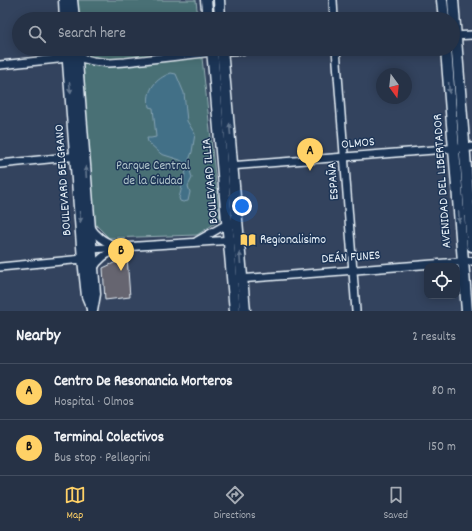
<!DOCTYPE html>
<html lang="en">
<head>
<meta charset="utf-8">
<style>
	body { margin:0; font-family:Dekko,sans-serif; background:#2e3a4d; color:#f1f3f6 }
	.controls { position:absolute; right:12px; bottom:12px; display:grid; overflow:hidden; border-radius:8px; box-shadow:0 2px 10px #0003 }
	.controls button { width:36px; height:36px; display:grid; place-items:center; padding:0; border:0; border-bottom:1px solid #424d5f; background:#263246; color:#f1f3f6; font:20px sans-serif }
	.compass { position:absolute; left:376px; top:68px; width:36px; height:36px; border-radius:50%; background:#263246; box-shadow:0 2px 10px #0003; rotate:165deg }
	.you { position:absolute; left:242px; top:206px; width:14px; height:14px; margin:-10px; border:3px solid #fff; border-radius:50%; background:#1a73e8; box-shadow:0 0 0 6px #1a73e833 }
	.badge { display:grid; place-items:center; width:26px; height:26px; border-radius:50%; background:#ffd166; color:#111; font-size:13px; font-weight:700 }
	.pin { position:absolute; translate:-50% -33px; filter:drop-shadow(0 1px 2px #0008) }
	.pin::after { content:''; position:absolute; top:21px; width:14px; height:12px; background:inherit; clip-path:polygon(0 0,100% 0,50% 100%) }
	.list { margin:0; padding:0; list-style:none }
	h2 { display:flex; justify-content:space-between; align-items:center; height:52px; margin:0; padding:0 16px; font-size:17px }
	h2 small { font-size:13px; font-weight:400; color:#a4aab3 }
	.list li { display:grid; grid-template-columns:26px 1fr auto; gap:12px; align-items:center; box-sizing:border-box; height:56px; padding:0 16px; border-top:1px solid #424d5f }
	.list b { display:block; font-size:15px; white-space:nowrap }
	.list p { margin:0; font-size:13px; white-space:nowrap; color:#a4aab3 }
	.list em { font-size:13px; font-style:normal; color:#a4aab3 }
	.icon { flex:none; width:22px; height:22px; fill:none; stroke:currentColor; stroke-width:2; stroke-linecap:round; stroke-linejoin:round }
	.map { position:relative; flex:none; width:472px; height:311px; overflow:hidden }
	.search { position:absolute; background:#263246; box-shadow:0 2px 10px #0003; left:12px; right:12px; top:12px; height:44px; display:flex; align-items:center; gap:10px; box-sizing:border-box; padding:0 14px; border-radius:22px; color:#a4aab3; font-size:15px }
	.sheet { height:164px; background:#263246 }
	nav { display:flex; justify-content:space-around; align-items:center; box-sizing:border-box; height:56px; border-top:1px solid #424d5f; background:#263246; font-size:11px; color:#a4aab3 }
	nav a { display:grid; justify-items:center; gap:2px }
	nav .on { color:#ffd166 }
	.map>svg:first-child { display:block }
	.green { fill:#487075; stroke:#98b0b6 }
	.water { fill:#436f87; stroke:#85a3b4 }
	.building { fill:#666570; stroke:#e8f1f8 }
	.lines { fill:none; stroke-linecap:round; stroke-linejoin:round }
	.street-casing { stroke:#e8f1f8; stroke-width:10 }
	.secondary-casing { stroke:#e8f1f8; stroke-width:13 }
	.street { stroke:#1d3557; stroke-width:7 }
	.secondary { stroke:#1d3557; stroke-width:10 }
	.oneway { fill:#64778f }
	.labels { text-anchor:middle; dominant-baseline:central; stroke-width:3; stroke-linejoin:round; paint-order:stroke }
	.street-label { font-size:13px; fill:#e8f1f8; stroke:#1d3557 }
	.park-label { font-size:13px; fill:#b0c4ca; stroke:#1d3557 }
	.poi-label { font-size:13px; fill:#e8f1f8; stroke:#1d3557; text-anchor:start }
</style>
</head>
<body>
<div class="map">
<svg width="472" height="311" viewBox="0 0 472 311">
	<rect width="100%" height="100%" fill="#33435e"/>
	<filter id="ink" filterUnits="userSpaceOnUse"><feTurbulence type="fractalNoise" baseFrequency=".025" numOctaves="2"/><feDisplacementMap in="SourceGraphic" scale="8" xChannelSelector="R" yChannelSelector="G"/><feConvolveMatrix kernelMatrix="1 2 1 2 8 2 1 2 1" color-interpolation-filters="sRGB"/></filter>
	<g filter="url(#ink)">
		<g class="green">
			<path d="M77 0H196L198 19H79Z"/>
			<path d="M81 49H201L220 220 197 235 109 238 95 224Z"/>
		</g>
		<path class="water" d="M171 73 176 74 184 93 187 121 195 134 192 152 188 163 192 178 188 186 190 192 188 201 183 202 180 201 179 198C182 188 183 179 186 171L184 163 180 160 161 154 148 142 147 138H151L156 137 153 108 149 107C146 90 155 79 171 73Z"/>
		<path class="building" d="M127 257 130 297 105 300 103 268Z"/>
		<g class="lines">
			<defs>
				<g id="street">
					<path d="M333 0 334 19"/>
					<path d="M453 36 472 35"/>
					<path d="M336 49 356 311"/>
					<path d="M0 65 77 57 93 61 109 63 125 62 213 52 267 49"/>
					<path d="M0 164 78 156"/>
					<path d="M229 166 472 147"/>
					<path d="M90 226C98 239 105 241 118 248 107 254 100 257 93 269"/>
					<path d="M197 241 227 224H232"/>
					<path d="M0 267 83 259 91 249 233 240"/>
					<path d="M239 279 472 261"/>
				</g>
				<g id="secondary">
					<path d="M64 0 65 19"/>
					<path d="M72 0 74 19"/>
					<path d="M206 0 208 19"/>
					<path d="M219 0 220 19"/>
					<path d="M442 0 444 19"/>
					<path d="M453 0 472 246"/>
					<path d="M67 49 83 259 87 296 92 308"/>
					<path d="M76 49 95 294 92 311"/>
					<path d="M212 49 235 311"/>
					<path d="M222 49 245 311"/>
					<path d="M446 49 467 311"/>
				</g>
			</defs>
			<use href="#street" class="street-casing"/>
			<use href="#secondary" class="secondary-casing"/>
			<use href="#street" class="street"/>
			<use href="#secondary" class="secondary"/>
		</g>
		<defs><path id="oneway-solid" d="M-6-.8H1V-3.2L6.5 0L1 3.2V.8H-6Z"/></defs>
		<g class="oneway">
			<use href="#oneway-solid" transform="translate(70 88) rotate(85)"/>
			<use href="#oneway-solid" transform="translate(449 88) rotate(86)"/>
			<use href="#oneway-solid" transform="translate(230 129) rotate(-95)"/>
			<use href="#oneway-solid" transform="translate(86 172) rotate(-94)"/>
			<use href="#oneway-solid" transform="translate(80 217) rotate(86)"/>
			<use href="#oneway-solid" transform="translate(459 217) rotate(86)"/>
			<use href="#oneway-solid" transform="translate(240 258) rotate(-95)"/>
		</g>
	</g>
	<defs>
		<symbol id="library-bare" viewBox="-9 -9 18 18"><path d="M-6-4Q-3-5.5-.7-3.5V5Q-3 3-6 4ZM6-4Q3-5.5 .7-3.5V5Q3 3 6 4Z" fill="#ffd166" stroke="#1d3557" stroke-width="2.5" paint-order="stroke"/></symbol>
	</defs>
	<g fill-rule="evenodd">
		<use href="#library-bare" x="237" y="229" width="22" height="22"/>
	</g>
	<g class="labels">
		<g class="street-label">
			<text transform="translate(358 144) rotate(-5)">OLMOS</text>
			<text transform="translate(64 180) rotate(-94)">BOULEVARD BELGRANO</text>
			<text transform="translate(211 181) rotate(-95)">BOULEVARD ILLIA</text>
			<text transform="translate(334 181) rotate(-94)">ESPAÑA</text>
			<text transform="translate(443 181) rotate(-94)">AVENIDAD DEL LIBERTADOR</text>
			<text transform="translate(351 258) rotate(-4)">DEÁN FUNES</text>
		</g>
		<g class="park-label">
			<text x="153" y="166">Parque Central<tspan x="153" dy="15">de la Ciudad</tspan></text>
		</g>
		<g class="poi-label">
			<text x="260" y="240">Regionalisimo</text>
		</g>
	</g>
</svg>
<div class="controls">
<button><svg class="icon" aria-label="locate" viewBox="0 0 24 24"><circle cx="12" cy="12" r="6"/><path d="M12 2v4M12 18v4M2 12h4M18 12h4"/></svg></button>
</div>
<svg class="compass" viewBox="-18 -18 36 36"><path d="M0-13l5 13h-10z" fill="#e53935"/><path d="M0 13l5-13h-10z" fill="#a4aab3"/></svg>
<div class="you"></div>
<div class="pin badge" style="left:310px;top:171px">A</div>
<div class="pin badge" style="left:121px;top:271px">B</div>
<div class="search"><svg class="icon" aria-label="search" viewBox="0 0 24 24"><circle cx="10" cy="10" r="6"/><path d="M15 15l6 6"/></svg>Search here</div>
</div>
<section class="sheet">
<h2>Nearby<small>2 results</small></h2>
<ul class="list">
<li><span class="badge">A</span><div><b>Centro De Resonancia Morteros</b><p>Hospital · Olmos</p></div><em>80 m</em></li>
<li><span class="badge">B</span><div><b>Terminal Colectivos</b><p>Bus stop · Pellegrini</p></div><em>150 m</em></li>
</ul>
</section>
<nav>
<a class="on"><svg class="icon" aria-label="map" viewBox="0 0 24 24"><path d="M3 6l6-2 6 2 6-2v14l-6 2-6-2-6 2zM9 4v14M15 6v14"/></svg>Map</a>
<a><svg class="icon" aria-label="directions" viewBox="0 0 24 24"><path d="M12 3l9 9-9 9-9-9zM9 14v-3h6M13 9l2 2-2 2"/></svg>Directions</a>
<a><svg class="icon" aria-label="saved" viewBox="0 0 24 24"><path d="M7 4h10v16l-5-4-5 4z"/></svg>Saved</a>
</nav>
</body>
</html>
